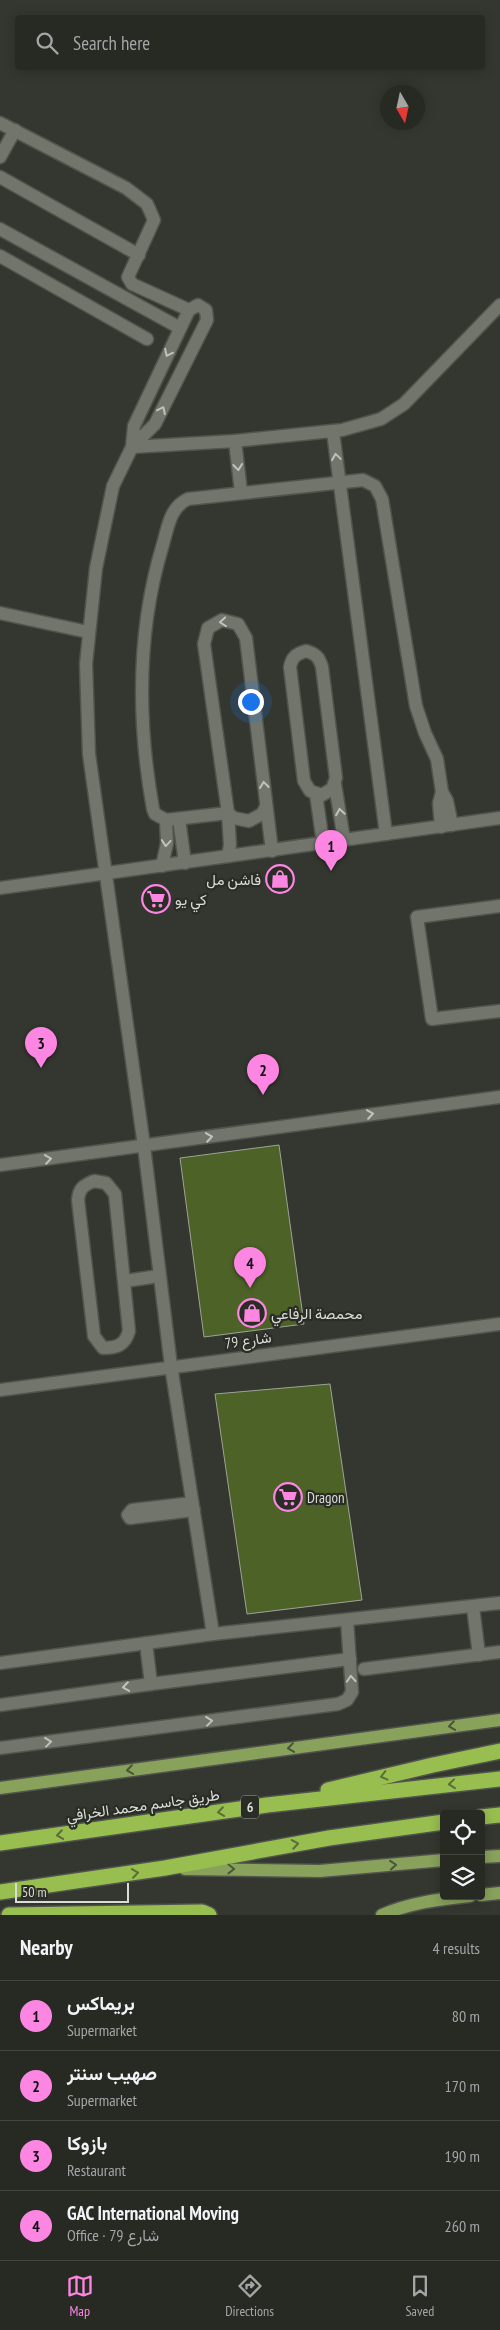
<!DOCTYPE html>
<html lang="en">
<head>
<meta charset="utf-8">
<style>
	body { margin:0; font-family:"PT Sans Narrow",Vazirmatn,sans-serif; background:#333530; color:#f1f3f6 }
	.controls { position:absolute; right:15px; bottom:15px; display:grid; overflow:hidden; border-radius:5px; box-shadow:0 2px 12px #0003 }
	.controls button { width:45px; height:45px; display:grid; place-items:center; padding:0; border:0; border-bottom:1px solid #434541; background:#272923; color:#f1f3f6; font:25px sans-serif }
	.compass { position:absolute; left:380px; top:85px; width:45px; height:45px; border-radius:50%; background:#272923; box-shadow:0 2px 12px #0003; rotate:171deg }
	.scale { position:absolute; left:15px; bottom:12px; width:114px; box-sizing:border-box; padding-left:5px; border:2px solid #dadcd7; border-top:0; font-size:14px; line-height:18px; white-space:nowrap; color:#dadcd7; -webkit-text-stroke:4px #2a2d25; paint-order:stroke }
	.you { position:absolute; left:250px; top:701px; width:18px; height:18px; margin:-12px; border:4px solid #fff; border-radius:50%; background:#1a73e8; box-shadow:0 0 0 8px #1a73e833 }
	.badge { display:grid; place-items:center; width:32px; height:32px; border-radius:50%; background:#fd86e2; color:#111; font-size:16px; font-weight:700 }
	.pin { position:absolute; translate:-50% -41px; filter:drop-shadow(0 1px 2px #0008) }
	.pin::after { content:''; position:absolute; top:26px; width:18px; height:15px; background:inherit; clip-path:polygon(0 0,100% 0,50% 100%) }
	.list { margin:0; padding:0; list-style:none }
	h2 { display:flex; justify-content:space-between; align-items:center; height:65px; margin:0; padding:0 20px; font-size:21px }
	h2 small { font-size:16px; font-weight:400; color:#a4a6a6 }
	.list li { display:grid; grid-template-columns:32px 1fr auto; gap:15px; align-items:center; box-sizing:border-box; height:70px; padding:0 20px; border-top:1px solid #434541 }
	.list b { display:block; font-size:19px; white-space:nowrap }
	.list p { margin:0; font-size:16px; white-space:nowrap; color:#a4a6a6 }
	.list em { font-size:16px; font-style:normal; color:#a4a6a6 }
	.icon { flex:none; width:28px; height:28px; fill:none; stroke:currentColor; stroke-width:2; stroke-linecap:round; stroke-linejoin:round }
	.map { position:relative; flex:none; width:500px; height:1915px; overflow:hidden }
	.search { position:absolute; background:#272923; box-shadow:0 2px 12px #0003; left:15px; right:15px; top:15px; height:55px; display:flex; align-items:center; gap:12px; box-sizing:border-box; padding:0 18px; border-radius:5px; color:#a4a6a6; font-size:19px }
	.sheet { height:345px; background:#272923 }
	nav { display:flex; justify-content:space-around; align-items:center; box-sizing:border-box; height:70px; border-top:1px solid #434541; background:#272923; font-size:14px; color:#a4a6a6 }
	nav a { display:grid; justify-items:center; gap:2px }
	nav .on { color:#fd86e2 }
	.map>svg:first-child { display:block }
	.building { fill:#4d6227; stroke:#9ea399 }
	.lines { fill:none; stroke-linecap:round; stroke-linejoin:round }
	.minor-casing { stroke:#50544d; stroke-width:15 }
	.major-casing { stroke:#50544d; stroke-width:15 }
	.highway-casing { stroke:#50544d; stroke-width:18 }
	.minor { stroke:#71756c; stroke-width:12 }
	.major { stroke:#88a15b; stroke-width:12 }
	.highway { stroke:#97be4f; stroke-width:15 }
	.oneway { stroke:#c0c2bc }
	.oneway2 { stroke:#4b5638 }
	.oneway3 { stroke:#5b6e38 }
	.labels { text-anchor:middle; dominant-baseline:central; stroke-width:4.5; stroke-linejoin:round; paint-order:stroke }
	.shield { fill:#2a2d25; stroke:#a5a8a2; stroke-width:1 }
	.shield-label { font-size:14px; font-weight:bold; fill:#dadcd7 }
	.poi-label { font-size:15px; fill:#dadcd7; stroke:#2a2d25; text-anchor:start }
	.street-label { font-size:15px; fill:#dadcd7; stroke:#2a2d25 }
</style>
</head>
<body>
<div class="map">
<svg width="500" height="1915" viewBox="0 0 500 1915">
	<rect width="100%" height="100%" fill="#34372f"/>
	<g class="building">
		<path d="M279 1145 304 1324 204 1337 180 1158Z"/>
		<path d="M330 1384 362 1600 247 1614 215 1394Z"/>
	</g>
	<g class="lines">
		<defs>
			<g id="minor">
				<path d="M0 123 126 188 147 204 154 220 128 277 132 284 189 310"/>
				<path d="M0 157 15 130"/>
				<path d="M0 177 139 255"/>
				<path d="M0 229 180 328"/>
				<path d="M0 256 147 339"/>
				<path d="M333 432 386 834"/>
				<path d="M235 441 241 492"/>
				<path d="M132 447 134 426 189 310 198 305 206 310 207 320 155 424 132 447 113 486 96 568 86 664 89 754 144 1146 171 1366 213 1634"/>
				<path d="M132 447 235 441 342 430 381 419 404 404 500 305"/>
				<path d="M0 613 88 632"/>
				<path d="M306 651C316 654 319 657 322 667L336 778 332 789 322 795 310 791 304 781 290 667C292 657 296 654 306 651Z"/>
				<path d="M335 784 344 840"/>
				<path d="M316 794 323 843"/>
				<path d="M266 807 262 814 249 821 234 818 228 813 166 820 155 814 153 809C137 720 137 630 163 544 168 527 170 507 188 499L363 480 375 486 382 499 416 706 425 733 437 759 442 792 447 801 452 825"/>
				<path d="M179 819 185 863"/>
				<path d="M441 827 439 803 442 792"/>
				<path d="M228 856 230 845 228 813 204 644 208 628 222 620 238 624 246 638 272 851"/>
				<path d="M162 866 167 843 166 820"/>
				<path d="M0 888 500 818"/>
				<path d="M500 906 417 917 432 1019 500 1011"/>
				<path d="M0 1165 500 1097"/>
				<path d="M94 1181 106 1183 115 1194 129 1331C125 1345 117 1348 103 1348L94 1336 78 1200C79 1188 84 1185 94 1181Z"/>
				<path d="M125 1281 159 1276"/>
				<path d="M0 1390 500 1324"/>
				<path d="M192 1503 132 1510 128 1515 130 1518 194 1510"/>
				<path d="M473 1607 479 1655"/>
				<path d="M0 1663 213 1634 500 1603"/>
				<path d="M364 1669 500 1652"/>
				<path d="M151 1684 350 1659"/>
				<path d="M0 1705 151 1684 146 1643"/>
				<path d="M0 1748 338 1704 347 1700 352 1692 347 1620"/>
			</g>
			<g id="major">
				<path d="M0 1788 500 1720"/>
				<path d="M481 1857 500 1856"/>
				<path d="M185 1869 320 1871 444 1860"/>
				<path d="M481 1895 500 1893"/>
				<path d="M382 1915C409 1903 440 1899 470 1896"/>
			</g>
			<g id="highway">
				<path d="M328 1790 433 1765 500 1751"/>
				<path d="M481 1817 500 1815"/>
				<path d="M0 1843 267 1805 500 1779"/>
				<path d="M0 1892 165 1868 329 1838 444 1822"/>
				<path d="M9 1915 202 1912 209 1915"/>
			</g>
		</defs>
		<use href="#minor" class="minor-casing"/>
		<use href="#major" class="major-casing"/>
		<use href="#highway" class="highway-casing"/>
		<use href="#minor" class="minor"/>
		<use href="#major" class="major"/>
		<use href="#highway" class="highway"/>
	</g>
	<defs><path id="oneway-chevron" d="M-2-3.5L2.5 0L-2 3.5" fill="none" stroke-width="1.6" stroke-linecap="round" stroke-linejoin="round" transform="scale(1.25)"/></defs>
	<g class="oneway">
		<use href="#oneway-chevron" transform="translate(168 353) rotate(116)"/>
		<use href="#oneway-chevron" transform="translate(162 410) rotate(-64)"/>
		<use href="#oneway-chevron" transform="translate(336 457) rotate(-98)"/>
		<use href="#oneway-chevron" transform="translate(238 467) rotate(83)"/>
		<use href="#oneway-chevron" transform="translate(223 622) rotate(175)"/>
		<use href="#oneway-chevron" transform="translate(264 785) rotate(-97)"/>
		<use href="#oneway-chevron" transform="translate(340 812) rotate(-99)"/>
		<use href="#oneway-chevron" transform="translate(166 843) rotate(95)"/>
		<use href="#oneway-chevron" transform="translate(370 1114) rotate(-8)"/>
		<use href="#oneway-chevron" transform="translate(209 1137) rotate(-8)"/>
		<use href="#oneway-chevron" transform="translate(48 1159) rotate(-8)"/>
		<use href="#oneway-chevron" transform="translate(351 1679) rotate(-94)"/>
		<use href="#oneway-chevron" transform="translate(126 1687) rotate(172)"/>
		<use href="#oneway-chevron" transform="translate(209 1721) rotate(-7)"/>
		<use href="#oneway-chevron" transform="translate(48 1742) rotate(-7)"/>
	</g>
	<g class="oneway2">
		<use href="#oneway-chevron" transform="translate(452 1726) rotate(172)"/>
		<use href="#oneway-chevron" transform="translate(291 1748) rotate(172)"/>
		<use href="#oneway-chevron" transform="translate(130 1770) rotate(172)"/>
		<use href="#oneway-chevron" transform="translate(393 1865) rotate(-5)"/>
		<use href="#oneway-chevron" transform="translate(231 1869) rotate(1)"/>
	</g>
	<g class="oneway3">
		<use href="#oneway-chevron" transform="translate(384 1776) rotate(166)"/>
		<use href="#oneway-chevron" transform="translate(452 1784) rotate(174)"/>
		<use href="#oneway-chevron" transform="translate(221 1812) rotate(172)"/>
		<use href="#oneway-chevron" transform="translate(60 1835) rotate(172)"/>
		<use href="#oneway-chevron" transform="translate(295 1844) rotate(-10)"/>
		<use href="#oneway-chevron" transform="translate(135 1873) rotate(-8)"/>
	</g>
	<defs>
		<symbol id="shop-ring" viewBox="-11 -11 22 22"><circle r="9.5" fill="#2a2d25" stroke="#fd86e2" stroke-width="1.5"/><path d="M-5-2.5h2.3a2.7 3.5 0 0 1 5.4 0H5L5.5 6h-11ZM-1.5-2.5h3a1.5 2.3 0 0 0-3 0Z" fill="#fd86e2"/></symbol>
		<symbol id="supermarket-ring" viewBox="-11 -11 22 22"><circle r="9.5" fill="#2a2d25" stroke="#fd86e2" stroke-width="1.5"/><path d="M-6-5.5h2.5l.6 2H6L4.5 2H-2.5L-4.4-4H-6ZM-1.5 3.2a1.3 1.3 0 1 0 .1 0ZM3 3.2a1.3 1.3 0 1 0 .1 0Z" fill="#fd86e2"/></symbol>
	</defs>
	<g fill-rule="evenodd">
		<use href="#shop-ring" x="264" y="863" width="32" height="32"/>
		<use href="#supermarket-ring" x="140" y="883" width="32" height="32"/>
		<use href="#shop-ring" x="236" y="1297" width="32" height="32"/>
		<use href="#supermarket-ring" x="272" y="1481" width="32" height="32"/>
	</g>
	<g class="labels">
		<rect class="shield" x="241" y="1795.5" width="18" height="23" rx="4"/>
		<g class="shield-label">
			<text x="250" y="1807">6</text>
		</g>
		<g class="poi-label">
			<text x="261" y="879" text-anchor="end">فاشن مل</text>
			<text x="175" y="899">كي يو</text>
			<text x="271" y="1313">محمصة الرفاعي</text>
			<text x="307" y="1497">Dragon</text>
		</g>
		<g class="street-label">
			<text transform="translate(248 1340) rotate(-8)">شارع 79</text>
			<text transform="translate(143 1805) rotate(-8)">طريق جاسم محمد الخرافي</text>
		</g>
	</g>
</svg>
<div class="controls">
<button><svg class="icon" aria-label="locate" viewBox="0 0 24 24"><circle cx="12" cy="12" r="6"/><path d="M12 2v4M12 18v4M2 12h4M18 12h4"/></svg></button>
<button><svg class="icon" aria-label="layers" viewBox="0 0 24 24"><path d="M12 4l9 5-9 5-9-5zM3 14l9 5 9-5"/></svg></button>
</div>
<svg class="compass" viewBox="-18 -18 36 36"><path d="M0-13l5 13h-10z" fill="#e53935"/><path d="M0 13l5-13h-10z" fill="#a4a6a6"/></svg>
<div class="scale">50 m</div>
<div class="you"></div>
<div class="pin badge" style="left:331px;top:871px">1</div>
<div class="pin badge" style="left:263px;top:1095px">2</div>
<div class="pin badge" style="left:41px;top:1068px">3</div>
<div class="pin badge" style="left:250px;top:1288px">4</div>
<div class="search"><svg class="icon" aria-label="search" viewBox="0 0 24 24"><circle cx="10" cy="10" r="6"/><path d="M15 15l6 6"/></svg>Search here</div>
</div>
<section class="sheet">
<h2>Nearby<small>4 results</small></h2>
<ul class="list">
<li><span class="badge">1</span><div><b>بريماكس</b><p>Supermarket</p></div><em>80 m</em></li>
<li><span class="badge">2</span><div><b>صهيب سنتر</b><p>Supermarket</p></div><em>170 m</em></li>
<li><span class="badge">3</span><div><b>بازوكا</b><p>Restaurant</p></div><em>190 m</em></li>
<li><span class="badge">4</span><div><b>GAC International Moving</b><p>Office · شارع 79</p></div><em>260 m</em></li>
</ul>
</section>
<nav>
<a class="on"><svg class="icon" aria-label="map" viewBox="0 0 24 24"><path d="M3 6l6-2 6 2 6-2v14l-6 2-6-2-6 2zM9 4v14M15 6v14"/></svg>Map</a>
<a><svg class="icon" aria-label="directions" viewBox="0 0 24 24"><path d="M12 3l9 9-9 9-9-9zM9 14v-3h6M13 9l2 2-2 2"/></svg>Directions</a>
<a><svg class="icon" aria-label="saved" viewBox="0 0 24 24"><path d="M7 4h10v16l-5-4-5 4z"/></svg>Saved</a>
</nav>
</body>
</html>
